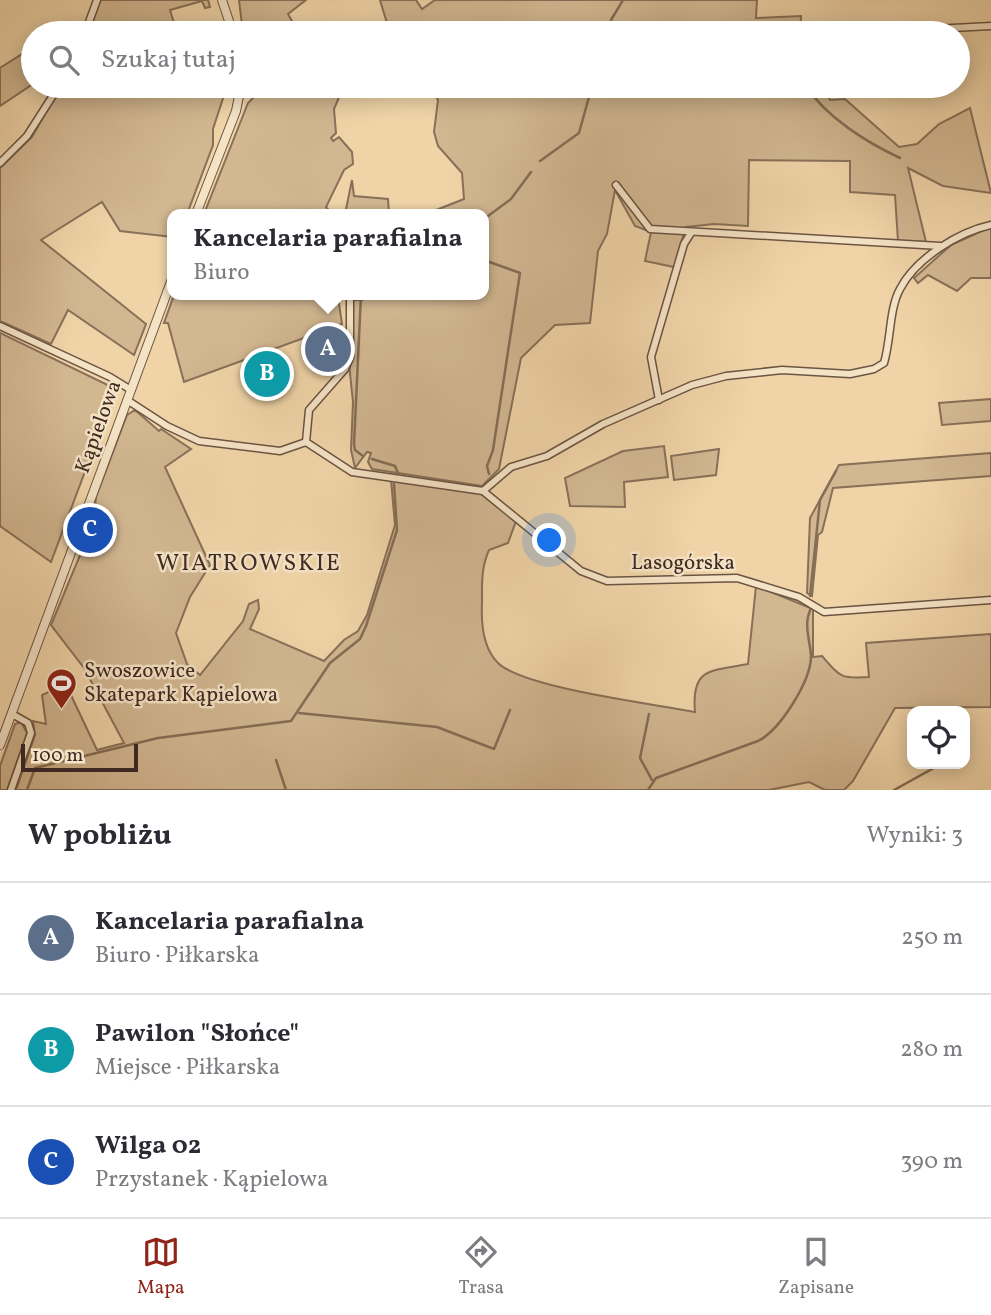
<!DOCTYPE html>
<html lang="pl">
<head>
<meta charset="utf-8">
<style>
	body { margin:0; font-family:Vollkorn,serif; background:#f7f7f7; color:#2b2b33 }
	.controls { position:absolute; right:21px; bottom:21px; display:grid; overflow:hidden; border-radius:14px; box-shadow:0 4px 18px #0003 }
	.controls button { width:63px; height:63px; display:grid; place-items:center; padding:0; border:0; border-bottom:2px solid #e1e1e2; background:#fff; color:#2b2b33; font:35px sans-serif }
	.scale { position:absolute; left:21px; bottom:18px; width:117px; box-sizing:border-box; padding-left:7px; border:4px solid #3f2921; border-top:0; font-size:19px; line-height:24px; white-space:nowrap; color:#3f2921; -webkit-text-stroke:5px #f5e3c6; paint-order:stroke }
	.you { position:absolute; left:550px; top:541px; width:24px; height:24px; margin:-18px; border:5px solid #fff; border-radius:50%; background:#1a73e8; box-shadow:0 0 0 10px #1a73e833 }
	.badge { display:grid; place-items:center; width:46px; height:46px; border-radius:50%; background:#8f2418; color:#fff; font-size:23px; font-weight:700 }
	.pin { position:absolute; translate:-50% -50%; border:4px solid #fff; box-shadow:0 2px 7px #0006 }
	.popup { position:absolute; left:167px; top:209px; width:322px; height:91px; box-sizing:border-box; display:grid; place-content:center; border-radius:14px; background:#fff; filter:drop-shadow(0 2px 5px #0005); font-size:23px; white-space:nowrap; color:#7c7c81 }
	.popup b { font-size:26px; color:#2b2b33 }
	.popup::after { content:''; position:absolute; left:50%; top:100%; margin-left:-14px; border:14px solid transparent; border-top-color:#fff }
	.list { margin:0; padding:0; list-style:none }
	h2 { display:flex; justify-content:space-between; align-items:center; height:91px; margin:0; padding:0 28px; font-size:30px }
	h2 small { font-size:23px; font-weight:400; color:#7c7c81 }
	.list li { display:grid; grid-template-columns:46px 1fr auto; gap:21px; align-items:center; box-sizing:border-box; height:112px; padding:0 28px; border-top:2px solid #e1e1e2 }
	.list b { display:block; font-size:26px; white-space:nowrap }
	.list p { margin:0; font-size:23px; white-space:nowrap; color:#7c7c81 }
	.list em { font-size:23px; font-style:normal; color:#7c7c81 }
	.icon { flex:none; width:38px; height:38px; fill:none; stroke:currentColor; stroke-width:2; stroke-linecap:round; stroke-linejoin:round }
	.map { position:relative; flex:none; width:991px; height:790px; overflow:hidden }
	.search { position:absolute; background:#fff; box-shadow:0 4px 18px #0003; left:21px; right:21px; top:21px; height:77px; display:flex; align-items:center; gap:18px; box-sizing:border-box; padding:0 24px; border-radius:38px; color:#7c7c81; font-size:26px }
	.sheet { height:427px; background:#fff }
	nav { display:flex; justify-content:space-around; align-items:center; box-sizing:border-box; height:98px; border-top:2px solid #e1e1e2; background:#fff; font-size:19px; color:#7c7c81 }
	nav a { display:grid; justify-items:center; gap:4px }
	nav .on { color:#8f2418 }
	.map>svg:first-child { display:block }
	.green { fill:#d2b791; stroke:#887059; stroke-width:2 }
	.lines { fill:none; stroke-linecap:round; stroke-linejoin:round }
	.stream { stroke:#856d56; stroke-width:2.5 }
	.minor-casing { stroke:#6b5443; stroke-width:9 }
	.tertiary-casing { stroke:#6b5443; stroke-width:10 }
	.minor { stroke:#f5e3c6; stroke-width:6 }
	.tertiary { stroke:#f5e3c6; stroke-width:8 }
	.labels { text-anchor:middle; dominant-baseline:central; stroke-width:5; stroke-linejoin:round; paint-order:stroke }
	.street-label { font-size:21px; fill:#3f2921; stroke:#f5e3c6 }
	.poi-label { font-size:21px; fill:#3f2921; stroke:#f5e3c6; text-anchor:start }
	.neighbourhood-label { font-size:23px; letter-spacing:2px; fill:#3f2921; stroke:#f5e3c6 }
</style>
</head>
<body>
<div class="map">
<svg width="991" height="790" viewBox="0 0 991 790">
	<rect width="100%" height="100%" fill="#f0d4a8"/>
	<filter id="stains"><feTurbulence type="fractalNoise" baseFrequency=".00286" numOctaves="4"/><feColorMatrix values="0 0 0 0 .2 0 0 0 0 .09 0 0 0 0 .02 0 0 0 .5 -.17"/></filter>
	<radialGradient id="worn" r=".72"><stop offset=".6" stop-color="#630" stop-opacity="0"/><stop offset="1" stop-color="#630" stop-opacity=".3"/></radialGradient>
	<g class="green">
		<path d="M100 0H208L210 7 205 8 202 1 170 10 177 33H88Z"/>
		<path d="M239 0H306L288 14 299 33H243Z"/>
		<path d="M380 0H416L422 9 435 0H757L756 18 801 16 800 33H390Z"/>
		<path d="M33 47V84L0 106V68Z"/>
		<path d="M61 86H227L213 129V145L187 214H172V237L120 231 102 202 41 240 146 324 134 355 68 310 51 344 0 321V168L32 137Z"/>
		<path d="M265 86H344L334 109 336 133 331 138 333 141 339 137 352 152 353 164 344 170 326 207 332 214H204L248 103Z"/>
		<path d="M429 86H824L830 100 845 99 899 147 917 144 939 124 970 108 991 193 943 186 908 168 926 242 898 241 895 195 850 192V161L749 160 748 226 714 224 686 227 674 267 645 261 651 232 635 226 615 190 607 234 598 251 590 323 555 325 521 358 499 469 482 486 372 469 368 462 371 453 367 452 355 468 351 450 353 402 349 364 353 353 352 300H363L352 298V295H484V214H426L464 199 462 173 438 146 434 132 438 100Z"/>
		<path d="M352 180 354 196 388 199 389 214H345Z"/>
		<path d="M991 227V278H971L957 291 928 275 918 283 914 278 951 245Z"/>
		<path d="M174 295H348V296L338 297 342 324 184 382 168 323H164Z"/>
		<path d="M0 333 116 389 51 562 0 526Z"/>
		<path d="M991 399V421L942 425 939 403Z"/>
		<path d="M135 410 159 431 161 429 191 449 165 467 210 565 190 597 176 633 187 664 200 675 243 621 249 604 258 600 259 609 250 629 324 661 344 640 358 631 367 615 395 525 391 480 480 493 516 521 508 543 489 550C481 568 482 584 482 603 481 623 483 648 498 663 523 688 655 704 695 712 691 667 711 671 748 664L756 586 813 609V657L822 656C840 677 841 679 869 677L866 643 991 634V707L895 708 853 781 844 790H825L809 782 769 790H16L35 735 33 721 46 724 42 695 55 689 69 691 97 750 124 743 84 668 51 625 93 524 96 497 127 415Z"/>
		<path d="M664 446 668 477 624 482 625 507 570 506 565 478 623 451Z"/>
		<path d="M719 449 716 475 674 480 671 456Z"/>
		<path d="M991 453V476L833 488 822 532 818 535 812 596 807 593 810 518 839 465Z"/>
		<path d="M21 722 27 733 7 790H0V766L15 724Z"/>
	</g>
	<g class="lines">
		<g class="stream">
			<path d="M611 20 623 0"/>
			<path d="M616 26 622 33"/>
			<path d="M604 33 605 30"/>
			<path d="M806 86C826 117 866 142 900 158"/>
			<path d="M540 161 579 133 592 86"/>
			<path d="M484 219 511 199 531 172"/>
			<path d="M484 260 520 273 493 450 487 466 489 474"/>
			<path d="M361 295 354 444 355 450 363 456"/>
			<path d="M372 459 395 466 398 473"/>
			<path d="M810 596 820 500 836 471"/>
			<path d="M299 713 437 727 494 749 510 710"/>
			<path d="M649 714 640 758 652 780"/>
			<path d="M965 737 968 749 965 751"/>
			<path d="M276 760 286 790"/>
			<path d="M27 790 35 768 158 738 291 721 330 663 360 639 366 626 397 530 394 484"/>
			<path d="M648 790 656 778 758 741C780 730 811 681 811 656 810 639 803 625 811 608"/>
			<path d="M894 790 941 764"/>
		</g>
		<defs>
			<g id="minor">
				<path d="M85 33 97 0"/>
				<path d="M857 33 991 26"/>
				<path d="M0 163 27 136 59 86"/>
				<path d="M616 185 650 229 940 246"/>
				<path d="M0 326 110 377 131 390"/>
				<path d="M127 400 167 426 199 441 280 451 306 442 352 472 483 491 511 467 547 456 603 424 692 385 726 376 782 370 850 374 874 369 884 363C891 340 889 309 900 289 916 258 959 232 991 225"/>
				<path d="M659 400 651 357 684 244 691 233"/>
				<path d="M306 442 309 410 345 369 350 357V296"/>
				<path d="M483 491 581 571 607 581 737 578 799 597 824 612 991 600"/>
				<path d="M11 790 31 733 28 723 12 714"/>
			</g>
			<g id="tertiary">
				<path d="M222 0 233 33"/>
				<path d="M196 214 236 111 241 86"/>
				<path d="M0 745 172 279"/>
			</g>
		</defs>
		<use href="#minor" class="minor-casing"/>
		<use href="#tertiary" class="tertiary-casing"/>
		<use href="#minor" class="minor"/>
		<use href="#tertiary" class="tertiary"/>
	</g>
	<defs>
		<symbol id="stadium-pin" viewBox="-11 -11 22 30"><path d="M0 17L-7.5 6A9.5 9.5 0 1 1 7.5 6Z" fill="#8f2418" stroke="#f5e3c6"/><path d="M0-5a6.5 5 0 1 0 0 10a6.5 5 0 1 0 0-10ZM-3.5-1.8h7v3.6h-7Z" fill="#fff"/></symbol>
	</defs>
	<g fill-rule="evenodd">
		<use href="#stadium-pin" x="44" y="666" width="35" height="47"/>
	</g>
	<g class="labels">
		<g class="street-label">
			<text transform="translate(99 427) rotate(-70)">Kąpielowa</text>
			<text x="683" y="563">Lasogórska</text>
		</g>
		<g class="poi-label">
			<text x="84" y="671">Swoszowice<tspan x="84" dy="24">Skatepark Kąpielowa</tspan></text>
		</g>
		<g class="neighbourhood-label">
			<text x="249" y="564">WIATROWSKIE</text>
		</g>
	</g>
	<rect width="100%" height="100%" filter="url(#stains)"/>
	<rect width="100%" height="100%" fill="url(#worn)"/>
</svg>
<div class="controls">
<button><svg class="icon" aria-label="locate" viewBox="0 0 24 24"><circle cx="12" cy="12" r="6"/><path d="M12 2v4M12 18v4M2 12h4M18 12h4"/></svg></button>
</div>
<div class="scale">100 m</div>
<div class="you"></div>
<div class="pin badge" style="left:328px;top:349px;background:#5c6f8a">A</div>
<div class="popup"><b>Kancelaria parafialna</b>Biuro</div>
<div class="pin badge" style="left:267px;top:374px;background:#0f9aa8">B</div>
<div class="pin badge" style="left:90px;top:530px;background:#1a4fb4">C</div>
<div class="search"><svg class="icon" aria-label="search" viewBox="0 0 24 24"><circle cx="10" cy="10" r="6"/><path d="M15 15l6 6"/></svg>Szukaj tutaj</div>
</div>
<section class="sheet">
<h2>W pobliżu<small>Wyniki: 3</small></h2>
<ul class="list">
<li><span class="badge" style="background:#5c6f8a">A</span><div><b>Kancelaria parafialna</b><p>Biuro · Piłkarska</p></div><em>250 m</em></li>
<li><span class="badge" style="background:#0f9aa8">B</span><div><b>Pawilon &quot;Słońce&quot;</b><p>Miejsce · Piłkarska</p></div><em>280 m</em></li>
<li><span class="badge" style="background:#1a4fb4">C</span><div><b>Wilga 02</b><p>Przystanek · Kąpielowa</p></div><em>390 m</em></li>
</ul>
</section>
<nav>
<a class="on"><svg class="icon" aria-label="map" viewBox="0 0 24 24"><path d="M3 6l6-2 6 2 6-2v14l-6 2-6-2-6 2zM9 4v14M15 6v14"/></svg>Mapa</a>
<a><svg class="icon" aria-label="directions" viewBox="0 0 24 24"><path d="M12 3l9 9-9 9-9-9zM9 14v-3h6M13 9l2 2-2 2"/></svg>Trasa</a>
<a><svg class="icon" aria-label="saved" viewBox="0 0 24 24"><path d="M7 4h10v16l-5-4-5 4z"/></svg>Zapisane</a>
</nav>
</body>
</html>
